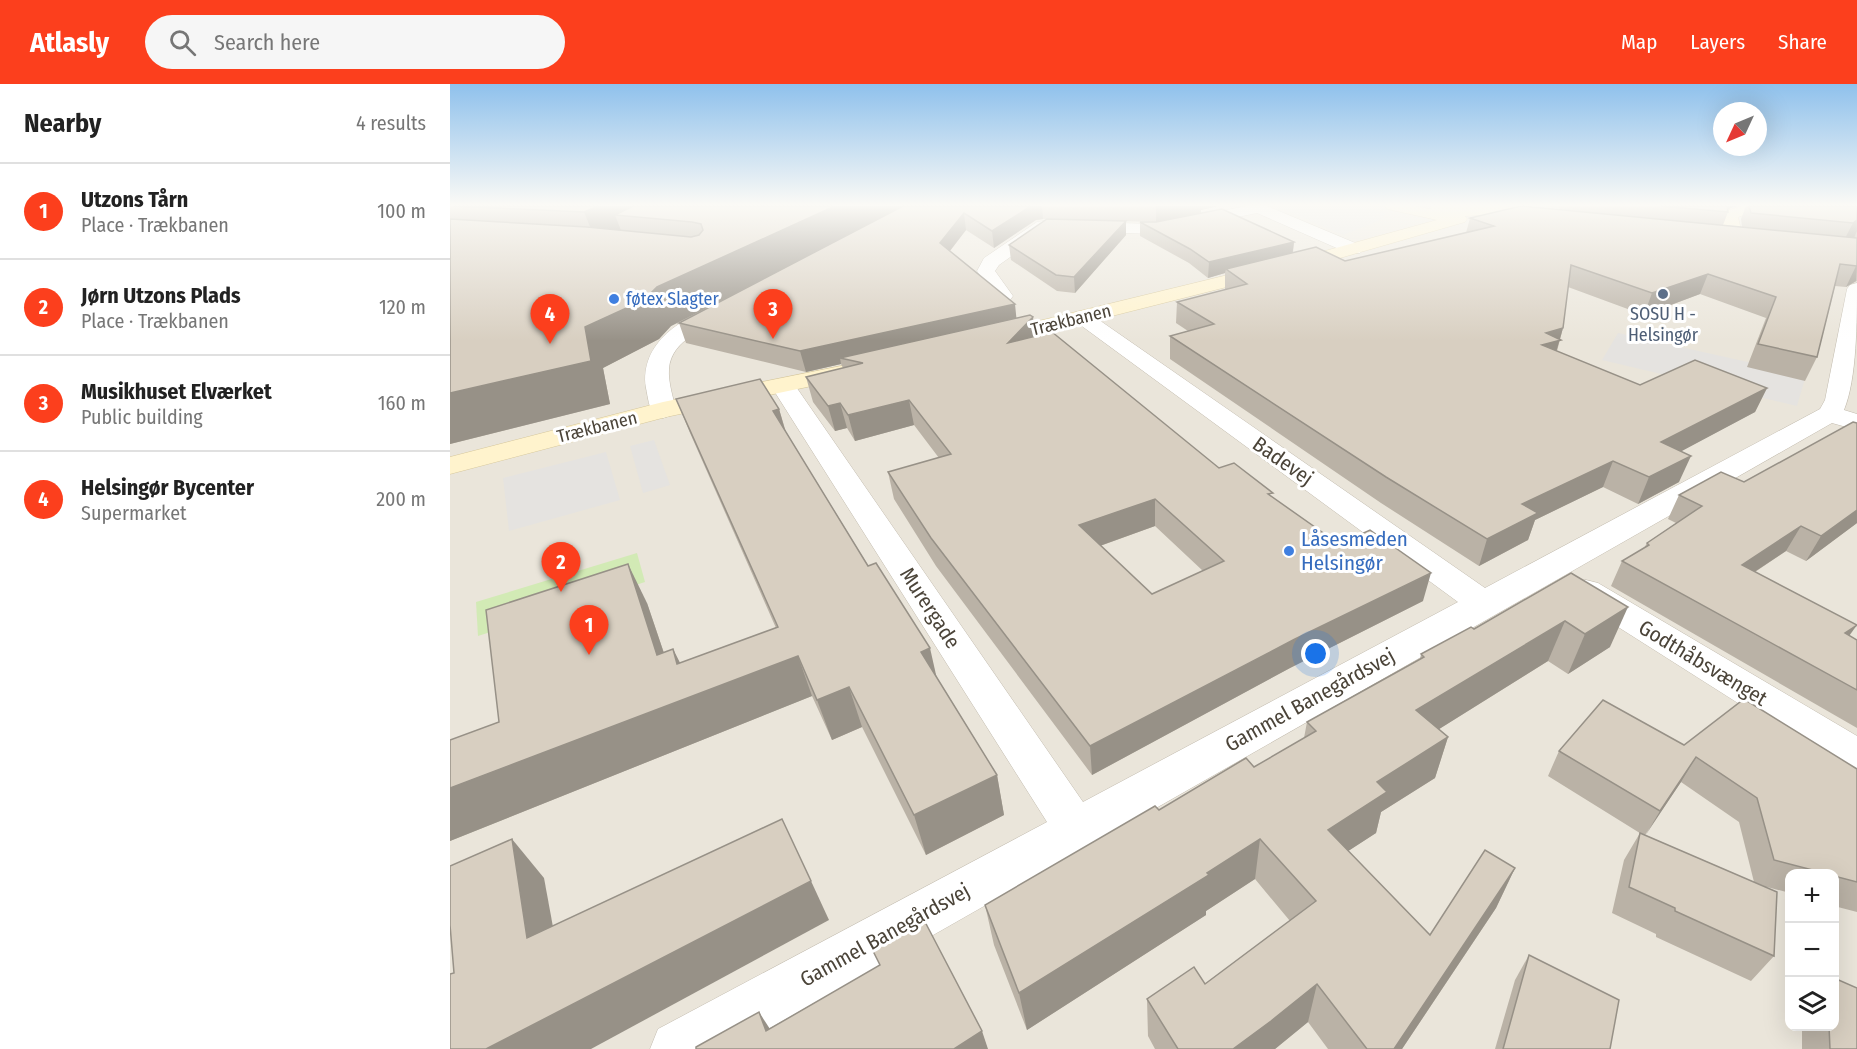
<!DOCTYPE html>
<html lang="en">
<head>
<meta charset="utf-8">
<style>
	body { margin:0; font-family:"Fira Sans Condensed",sans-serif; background:#f6f6f6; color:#222 }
	.controls { position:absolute; right:18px; bottom:18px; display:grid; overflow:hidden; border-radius:12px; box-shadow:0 6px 24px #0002 }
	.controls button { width:54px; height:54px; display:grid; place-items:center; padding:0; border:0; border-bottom:2px solid #e0e0e0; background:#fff; color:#222; font:30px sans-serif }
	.compass { position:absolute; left:1263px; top:18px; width:54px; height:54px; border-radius:50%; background:#fff; box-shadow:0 6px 24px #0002; rotate:226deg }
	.you { position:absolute; left:866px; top:570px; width:21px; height:21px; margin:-15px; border:4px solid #fff; border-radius:50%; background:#1a73e8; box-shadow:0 0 0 9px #1a73e833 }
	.badge { display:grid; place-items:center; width:39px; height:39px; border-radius:50%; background:#fc3f1d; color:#fff; font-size:20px; font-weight:700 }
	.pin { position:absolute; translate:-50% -50px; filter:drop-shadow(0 2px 3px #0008) }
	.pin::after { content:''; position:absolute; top:32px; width:21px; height:18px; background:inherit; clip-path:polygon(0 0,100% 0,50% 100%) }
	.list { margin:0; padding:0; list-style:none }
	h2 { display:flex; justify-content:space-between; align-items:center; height:78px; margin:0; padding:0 24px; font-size:26px }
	h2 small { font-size:20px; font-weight:400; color:#767676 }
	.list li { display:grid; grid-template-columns:39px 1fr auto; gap:18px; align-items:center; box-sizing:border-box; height:96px; padding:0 24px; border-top:2px solid #e0e0e0 }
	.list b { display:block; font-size:22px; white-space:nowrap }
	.list p { margin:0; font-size:20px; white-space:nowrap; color:#767676 }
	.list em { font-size:20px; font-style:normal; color:#767676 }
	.icon { flex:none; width:33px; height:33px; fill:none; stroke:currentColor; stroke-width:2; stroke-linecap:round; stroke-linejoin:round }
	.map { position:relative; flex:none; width:1407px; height:965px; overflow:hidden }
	header { display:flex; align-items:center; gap:36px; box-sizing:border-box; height:84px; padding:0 30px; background:#fc3f1d; color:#fff }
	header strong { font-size:28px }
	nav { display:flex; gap:33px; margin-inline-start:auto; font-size:21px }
	.search { width:420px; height:54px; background:#f6f6f6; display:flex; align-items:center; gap:15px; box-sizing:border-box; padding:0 21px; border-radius:33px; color:#767676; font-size:22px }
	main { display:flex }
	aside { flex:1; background:#fff }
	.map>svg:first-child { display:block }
	.residential { fill:#eae5da; fill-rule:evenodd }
	.green { fill:#d2eab5 }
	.parking { fill:#e5e3e0 }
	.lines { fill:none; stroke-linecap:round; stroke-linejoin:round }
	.street-casing { stroke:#c2bbae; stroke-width:1 }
	.secondary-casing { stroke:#d6c79b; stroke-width:1 }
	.street { fill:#fff; fill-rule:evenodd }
	.secondary { fill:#fff3cd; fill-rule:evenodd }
	.wall { fill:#bab2a6; fill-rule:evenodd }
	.shaded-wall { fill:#979187 }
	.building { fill:#d8cfc1; stroke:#979187; stroke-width:1.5; fill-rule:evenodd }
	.service-dot { fill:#5c6f8a; stroke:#fff; stroke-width:2 }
	.shop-dot { fill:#3f7fe0; stroke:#fff; stroke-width:2 }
	.labels { text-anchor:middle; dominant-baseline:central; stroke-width:6; stroke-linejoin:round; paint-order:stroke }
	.far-shop-label { font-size:18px; fill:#366cbe; stroke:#fff; text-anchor:start }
	.far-service-label { font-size:18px; fill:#4e5e75; stroke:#fff }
	.far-street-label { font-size:18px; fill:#4b4439; stroke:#fff }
	.street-label { font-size:21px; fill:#4b4439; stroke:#fff }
	.shop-label { font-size:21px; fill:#366cbe; stroke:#fff; text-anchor:start }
</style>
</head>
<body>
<header>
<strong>Atlasly</strong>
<div class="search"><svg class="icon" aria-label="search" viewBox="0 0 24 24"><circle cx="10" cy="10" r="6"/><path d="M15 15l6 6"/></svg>Search here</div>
<nav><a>Map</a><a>Layers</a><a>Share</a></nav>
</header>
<main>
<aside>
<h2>Nearby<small>4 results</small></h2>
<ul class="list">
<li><span class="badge">1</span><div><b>Utzons Tårn</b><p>Place · Trækbanen</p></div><em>100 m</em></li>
<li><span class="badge">2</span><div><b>Jørn Utzons Plads</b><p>Place · Trækbanen</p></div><em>120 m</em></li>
<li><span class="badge">3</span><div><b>Musikhuset Elværket</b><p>Public building</p></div><em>160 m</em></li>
<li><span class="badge">4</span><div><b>Helsingør Bycenter</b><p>Supermarket</p></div><em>200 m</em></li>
</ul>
</aside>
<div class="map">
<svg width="1407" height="965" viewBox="0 0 1407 965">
	<rect width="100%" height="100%" fill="#f6f3ec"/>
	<path class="residential" d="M0 122H1407V965H0ZM1340 790H1384V942H1340Z"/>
	<path class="green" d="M187 469 195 498 28 552 26 518Z"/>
	<g class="parking">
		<path d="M825 122H904L936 129 929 137 893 151Z"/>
		<path d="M1168 249 1356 291 1347 322 1152 276Z"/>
		<path d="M204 356 220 401 193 409 180 362Z"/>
		<path d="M156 368 170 416 59 447 53 394Z"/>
	</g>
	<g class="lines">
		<defs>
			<g id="street">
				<path d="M797 122H817L910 161 913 165 910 169H898L807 129 706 150 597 147 549 181 545 187 563 212 560 216H546L527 187 534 174 587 138 593 137 706 140Z"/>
				<path d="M1407 199C1407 236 1407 295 1394 326L1407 330V346L1382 339 283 965H200L208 945 597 738 321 302 324 297 333 295 342 297 633 718 1008 518 625 237 621 233 625 229 632 227 639 229 1035 504 1370 325 1375 316 1397 205 1400 201Z"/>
				<path d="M272 222 279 224 282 228 279 232C257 244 221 255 219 285 218 298 223 313 226 326L222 331 213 334 204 331C199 324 198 314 196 304 189 259 233 231 272 222Z"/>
				<path d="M1136 496 1148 499 1407 652V690L1392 685 1124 515 1119 507 1124 499Z"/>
			</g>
			<g id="secondary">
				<path d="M935 122H964L980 125 981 122C999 122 1097 119 1105 130L1097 135 1035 131 1015 132 1017 135 1015 138 876 178 539 263 531 261 528 256 531 251 864 170 987 136 937 125Z"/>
				<path d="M1292 122H1315L1313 125 1288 133 1293 155 1290 159H1278L1270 135 1276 127Z"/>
				<path d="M401 280 409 282 413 287 409 292 216 333 0 390V373L213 318Z"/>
			</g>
		</defs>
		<use href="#street" class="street-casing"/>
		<use href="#secondary" class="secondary-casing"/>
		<use href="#street" class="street"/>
		<use href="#secondary" class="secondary"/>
	</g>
	<g class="wall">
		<path d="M0 122H768L751 126V129L706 138 593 135 586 136 544 164 516 146 500 167 566 234 583 233 584 252 769 384 822 413 889 460 973 517 840 584 642 691 486 482 444 415 438 388 489 374 464 341 405 357 397 344 385 347 363 318 356 293 393 284 391 280 356 288 236 259 229 239 273 216 221 242 209 255 153 284 160 320 0 360ZM705 442 753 487 702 510 650 462Z"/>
		<path d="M1088 122H1287L1278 125V128L1273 141 1292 143 1291 135 1296 122H1407V197L1396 203 1385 202 1367 273 1355 297 1297 283 1316 234 1250 210 1194 231 1118 203 1113 244 1107 267 1190 301 1317 304 1305 328 1231 367 1229 398 1188 420 1153 403 1085 436 1078 456 1029 482 931 419 720 275V252L738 247 726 239 727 218 775 206V189L758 194 739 179 690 152V138L844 158 843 169 895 177 1016 149 1020 134 1109 126 1110 124Z"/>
		<path d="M676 151 625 209 607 207 561 176 559 161Z"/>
		<path d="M226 315 329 325 336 348 547 691 554 731 476 771 412 643 382 656 362 612 0 757V656L49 638 197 519 214 569 223 565 230 579 326 544 240 349Z"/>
		<path d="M1294 398 1407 439 1356 477 1336 467 1305 488 1399 552 1407 556V644L1161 502 1172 477 1194 464 1197 459 1226 439 1218 435 1229 411Z"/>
		<path d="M1121 489 1160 563 1118 590 1098 577 989 645 998 653 985 694 931 728 926 749 898 767 980 851 1065 784 1046 824 952 965H878L858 938 825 965H705L698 952 697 915 755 900 840 837 805 795 756 827V831L577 946 544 861 535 821 709 726 804 683 854 654 857 638 970 575 971 570 1024 545Z"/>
		<path d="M1234 661 1407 685V828L1384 822V789H1340V809L1317 803 1324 872 1301 897 1206 853V850L1162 829 1174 776 1190 749 1193 751 1098 692 1109 667ZM1231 698 1289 738 1304 798 1195 751Z"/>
		<path d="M1079 871 1160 965H1045L1065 896Z"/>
		<path d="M1352 942H1384L1407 965H1352Z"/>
	</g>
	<g class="shaded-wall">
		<path d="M148 122H226L165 131 172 149 148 162 134 128Z"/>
		<path d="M385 122H458L221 242 209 255 153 284 160 320 0 360V309L135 243 207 203Z"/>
		<path d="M581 122H592L593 135 586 136 544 164 542 147Z"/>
		<path d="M706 122H768L751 126V129L706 138Z"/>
		<path d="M1273 122H1287L1278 125Z"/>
		<path d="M514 129 516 146 492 177 490 159Z"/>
		<path d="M1406 136H1407V147L1404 154 1393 158 1403 139Z"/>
		<path d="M676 137V151L625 209 624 193Z"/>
		<path d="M844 158 842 173 776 185 775 189 758 194 759 178Z"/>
		<path d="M1407 182 1406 197 1396 203 1406 182Z"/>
		<path d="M1258 190 1250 210 1194 231 1202 209Z"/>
		<path d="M565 220 567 240 390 274 391 280 356 288 350 267Z"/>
		<path d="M583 233 585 255 558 259Z"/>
		<path d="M1113 244 1103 279 1085 285 1096 249Z"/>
		<path d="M1317 304 1305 328 1200 384 1211 358Z"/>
		<path d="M459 316 464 341 405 357 398 331Z"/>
		<path d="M390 319 397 344 385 347 378 322Z"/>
		<path d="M329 325 339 360 323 327Z"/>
		<path d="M1241 372 1229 398 1188 420 1199 393Z"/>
		<path d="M1163 377 1153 403 1085 436 1078 456 1029 482 1037 455 1072 420Z"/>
		<path d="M705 415V442L630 469 629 441Z"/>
		<path d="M1407 426V439L1356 477 1371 452Z"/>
		<path d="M1351 442 1336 467 1277 506 1292 481Z"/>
		<path d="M178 480 197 519 228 611 207 571Z"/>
		<path d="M981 489 973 517 840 584 642 691 640 662 845 555Z"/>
		<path d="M1178 523 1160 563 1118 590 1135 550Z"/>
		<path d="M1115 537 1098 577 954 667 966 626Z"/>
		<path d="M1407 541 1389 566 1395 549Z"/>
		<path d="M480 564 489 604 471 568Z"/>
		<path d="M223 565 243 605 348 572 362 612 0 757V704L227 580Z"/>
		<path d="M399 603 412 643 382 656 367 616Z"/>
		<path d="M998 653 985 694 931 728 926 749 869 786 878 746 927 698Z"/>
		<path d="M1246 673 1231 698 1195 752 1210 727Z"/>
		<path d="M547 691 554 731 476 771 464 731Z"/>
		<path d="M62 755 94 794 112 892 77 854Z"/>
		<path d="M810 755 805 795 756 827V831L577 946 569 909Z"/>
		<path d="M1065 784 1046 824 952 965H944Z"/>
		<path d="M361 797 379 836 141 965H36Z"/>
		<path d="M867 900 858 938 825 965H783Z"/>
		<path d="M309 928 333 965 316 947Z"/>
		<path d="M532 947 538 965H504Z"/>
	</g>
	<g class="building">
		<path d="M3 122H148L134 128Z"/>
		<path d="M183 122H385L207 203 194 216 135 243 141 277 0 309V135L137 143 241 153 249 151 253 146 251 140 242 138 165 131Z"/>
		<path d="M453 122H581L542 147 514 129 490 159 565 220 350 267 229 239Z"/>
		<path d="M1071 122 1407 154V182L1390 180 1367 273 1308 260 1326 213 1258 190 1202 209 1121 181 1113 244 1096 249 1111 256 1092 261 1190 301 1245 276 1317 304 1211 358 1241 372 1199 393 1163 377 1072 420 1088 429 1037 455 936 393 720 252 764 240 727 218 797 200 776 185 866 163 895 177 1044 142 1020 134Z"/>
		<path d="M1211 122H1277L1278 128Z"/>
		<path d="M1299 122H1407V136L1403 139 1301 129Z"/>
		<path d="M772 125 844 158 759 178 740 165 690 138H706Z"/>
		<path d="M597 135 676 137 624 193 606 191 559 161Z"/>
		<path d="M580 231 583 233 558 259 602 248 769 384 784 379 823 409 818 410 889 460 920 446 981 489 845 555 640 662 481 454 438 388 501 370 459 316 398 331 390 319 378 322 356 293 413 279 390 274ZM705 415 774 477 702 510 629 441Z"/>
		<path d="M310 295 329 325 323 327 418 482 426 479 480 564 471 568 547 691 464 731 399 603 367 616 348 572 0 704V656L49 638 36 526 178 480 207 571 223 565 227 580 328 543 226 315Z"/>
		<path d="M1403 338 1407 339V426L1371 452 1351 442 1292 481 1407 541 1395 549 1407 556V606L1172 477 1199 461 1197 459 1252 422 1229 411 1271 388 1294 398Z"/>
		<path d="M1121 489 1178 523 1135 550 1115 537 966 626 998 653 927 698 937 708 878 746 980 851 1035 766 1065 784 944 965H917L867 900 821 937 783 965H728L697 915 744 883 755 900 866 817 810 755 757 789 759 791 569 909 535 821 705 722 709 726 796 674 804 683 866 647 857 638 974 573 971 570 1021 543 1024 545Z"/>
		<path d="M1294 615 1407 685V798L1384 792V789H1374L1324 776 1307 714 1246 673 1210 727 1109 667 1153 616 1234 661Z"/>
		<path d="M332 735 361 797 36 965H0V890L4 889 0 841V782L62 755 77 854Z"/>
		<path d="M1190 749 1327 808 1324 872 1225 827V824L1179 803Z"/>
		<path d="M473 834 532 947 504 965H246V963L309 928 316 947 430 881 421 863Z"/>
		<path d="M1079 871 1169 916 1160 965H1053Z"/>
		<path d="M1384 894 1407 904V965H1380L1379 942H1384Z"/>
	</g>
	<linearGradient id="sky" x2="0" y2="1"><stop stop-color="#8fc1ec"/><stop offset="0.47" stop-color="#fbfaf6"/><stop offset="1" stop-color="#fbfaf6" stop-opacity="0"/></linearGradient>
	<rect width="1407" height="257" fill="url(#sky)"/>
	<circle class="service-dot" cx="1213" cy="210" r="6"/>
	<g class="shop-dot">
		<circle cx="164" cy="215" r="6"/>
		<circle cx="839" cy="467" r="6"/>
	</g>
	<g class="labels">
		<g class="far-shop-label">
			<text x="176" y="215">føtex Slagter</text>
		</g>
		<g class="far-service-label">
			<text x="1213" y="230">SOSU H -<tspan x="1213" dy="21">Helsingør</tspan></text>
		</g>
		<g class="far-street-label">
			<text transform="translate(621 236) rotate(-14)">Trækbanen</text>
			<text transform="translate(147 343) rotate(-14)">Trækbanen</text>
		</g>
		<g class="street-label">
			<text transform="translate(833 377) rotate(35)">Badevej</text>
			<text transform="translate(480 524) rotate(57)">Murergade</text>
			<text transform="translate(1253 579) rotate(31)">Godthåbsvænget</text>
			<text transform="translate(860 616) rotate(-29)">Gammel Banegårdsvej</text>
			<text transform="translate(435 851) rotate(-29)">Gammel Banegårdsvej</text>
		</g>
		<g class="shop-label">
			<text x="851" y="455">Låsesmeden<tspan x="851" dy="24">Helsingør</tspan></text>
		</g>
	</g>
</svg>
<div class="controls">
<button>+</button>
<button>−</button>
<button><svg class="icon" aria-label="layers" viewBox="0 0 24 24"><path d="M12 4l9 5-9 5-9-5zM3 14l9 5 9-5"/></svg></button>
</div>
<svg class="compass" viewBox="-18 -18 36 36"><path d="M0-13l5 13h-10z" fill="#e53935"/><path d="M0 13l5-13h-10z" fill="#767676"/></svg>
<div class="you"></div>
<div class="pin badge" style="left:139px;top:571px">1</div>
<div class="pin badge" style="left:111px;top:508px">2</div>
<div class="pin badge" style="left:323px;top:255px">3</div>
<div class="pin badge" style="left:100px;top:260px">4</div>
</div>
</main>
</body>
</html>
